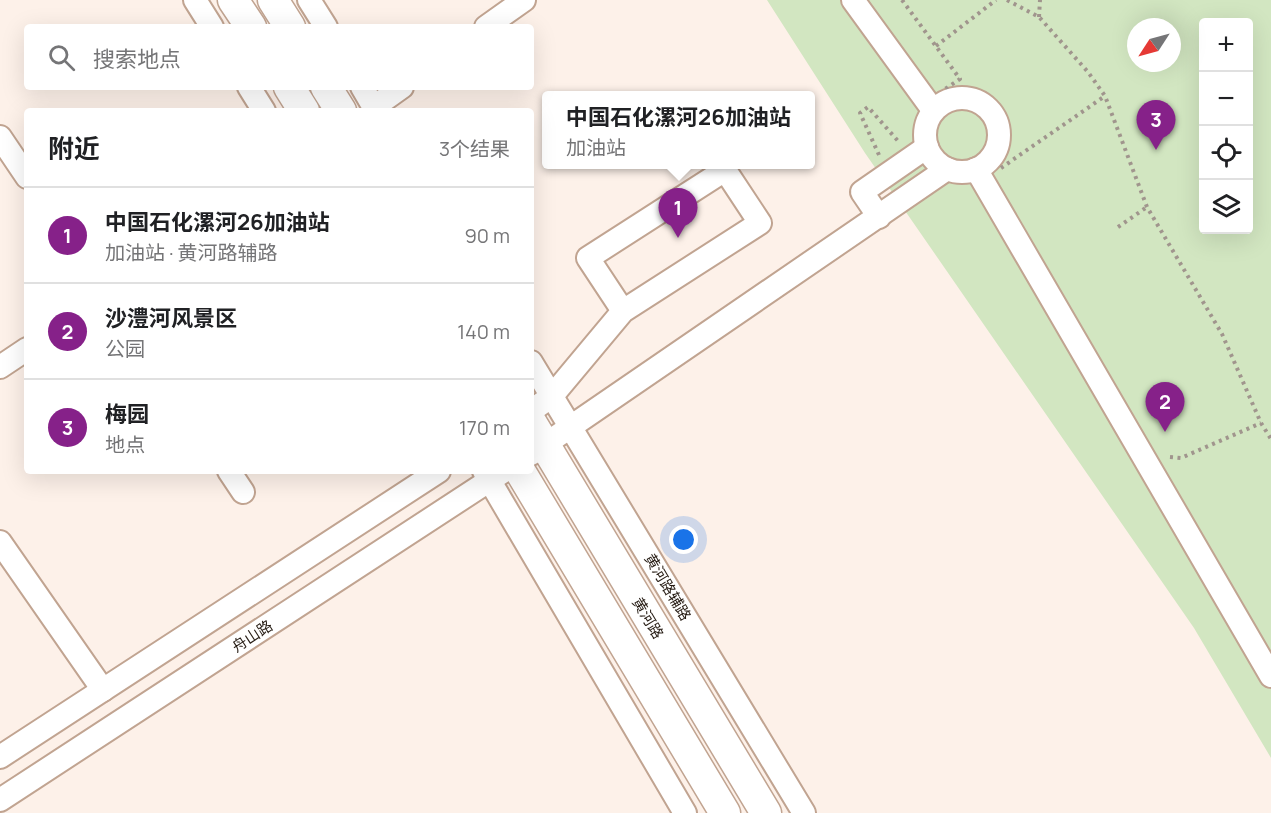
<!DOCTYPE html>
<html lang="zh">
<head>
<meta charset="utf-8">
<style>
	body { margin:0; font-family:Manrope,"Noto Sans SC",sans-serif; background:#f6f6f6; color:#202124 }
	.controls { position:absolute; right:18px; top:18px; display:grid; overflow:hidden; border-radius:6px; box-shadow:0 6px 24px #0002 }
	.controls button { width:54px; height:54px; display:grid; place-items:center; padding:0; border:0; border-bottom:2px solid #e0e0e0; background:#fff; color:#202124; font:30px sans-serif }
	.compass { position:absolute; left:1127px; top:18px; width:54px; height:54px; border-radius:50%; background:#fff; box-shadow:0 6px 24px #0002; rotate:234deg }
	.you { position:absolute; left:684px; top:540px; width:21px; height:21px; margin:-15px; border:4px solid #fff; border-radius:50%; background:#1a73e8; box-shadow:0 0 0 9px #1a73e833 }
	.badge { display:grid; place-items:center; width:39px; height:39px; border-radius:50%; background:#862189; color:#fff; font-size:20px; font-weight:700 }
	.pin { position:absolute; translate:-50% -50px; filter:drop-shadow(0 2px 3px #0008) }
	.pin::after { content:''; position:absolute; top:32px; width:21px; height:18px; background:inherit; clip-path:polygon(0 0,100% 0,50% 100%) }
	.popup { position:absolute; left:542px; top:91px; width:273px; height:78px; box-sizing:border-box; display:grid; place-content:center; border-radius:6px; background:#fff; filter:drop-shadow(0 2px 4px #0005); font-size:20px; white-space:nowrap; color:#757577 }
	.popup b { font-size:22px; color:#202124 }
	.popup::after { content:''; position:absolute; left:50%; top:100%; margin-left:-12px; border:12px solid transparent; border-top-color:#fff }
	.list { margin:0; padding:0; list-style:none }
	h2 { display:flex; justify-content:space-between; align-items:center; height:78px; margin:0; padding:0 24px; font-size:26px }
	h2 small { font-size:20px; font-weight:400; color:#757577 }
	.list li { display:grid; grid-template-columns:39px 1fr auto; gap:18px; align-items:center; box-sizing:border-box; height:96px; padding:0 24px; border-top:2px solid #e0e0e0 }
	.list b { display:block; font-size:22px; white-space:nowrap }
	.list p { margin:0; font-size:20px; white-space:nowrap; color:#757577 }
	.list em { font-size:20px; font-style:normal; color:#757577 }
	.icon { flex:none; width:33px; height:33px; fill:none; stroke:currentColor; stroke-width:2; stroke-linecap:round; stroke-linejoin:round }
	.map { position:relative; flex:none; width:1271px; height:813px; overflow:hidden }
	.search { position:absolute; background:#fff; box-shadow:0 6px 24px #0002; left:24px; top:24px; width:510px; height:66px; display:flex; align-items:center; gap:15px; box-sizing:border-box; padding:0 21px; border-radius:6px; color:#757577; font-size:22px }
	.panel { position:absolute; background:#fff; box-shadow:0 6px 24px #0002; left:24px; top:108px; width:510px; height:366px; border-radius:6px }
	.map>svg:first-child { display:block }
	.green { fill:#d2e6c1; fill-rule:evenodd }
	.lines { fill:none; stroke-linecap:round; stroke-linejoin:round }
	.minor-casing { stroke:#c1a491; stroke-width:26 }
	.major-casing { stroke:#c1a491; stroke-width:33 }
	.path { stroke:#a0958d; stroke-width:4; stroke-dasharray:3 4.5; stroke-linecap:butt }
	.minor { stroke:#fff; stroke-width:22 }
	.major { stroke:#fff; stroke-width:30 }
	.labels { text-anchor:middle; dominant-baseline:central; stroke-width:4.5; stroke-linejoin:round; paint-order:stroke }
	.street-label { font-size:15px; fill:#251b13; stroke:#fff }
</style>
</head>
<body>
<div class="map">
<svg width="1271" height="813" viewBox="0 0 1271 813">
	<rect width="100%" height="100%" fill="#fdf1e9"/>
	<path class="green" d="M767 0H1271V758L1194 628 865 153ZM1204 22H1248V230H1204ZM1136 27H1172V63H1136Z"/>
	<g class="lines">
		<defs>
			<g id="minor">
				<path d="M195 0 212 27"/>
				<path d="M309 0 326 27"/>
				<path d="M853 0 933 110"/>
				<path d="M486 27 524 0"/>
				<path d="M249 87 264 111"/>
				<path d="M362 87 376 111"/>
				<circle cx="962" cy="135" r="37"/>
				<path d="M374 107 402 87"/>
				<path d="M0 137 27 177"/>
				<path d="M976 169 1271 676"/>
				<path d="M879 217 862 192 927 147"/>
				<path d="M531 362 804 813"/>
				<path d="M0 367 27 349"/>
				<path d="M531 411 552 396 623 311 760 223 725 170 588 258 623 311"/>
				<path d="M531 454 947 169"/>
				<path d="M229 471 243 492"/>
				<path d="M484 471 685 813"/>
				<path d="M0 542 103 690"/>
				<path d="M0 757 439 471"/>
				<path d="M0 800 504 471"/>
			</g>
			<g id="major">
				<path d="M233 0 251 27"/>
				<path d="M273 0 290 27"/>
				<path d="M289 87 304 111"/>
				<path d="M326 87 341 111"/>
				<path d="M531 422 766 813"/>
				<path d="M520 471 725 813"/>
			</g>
		</defs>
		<use href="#minor" class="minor-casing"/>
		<use href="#major" class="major-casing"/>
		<g class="path">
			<path d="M902 0 960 79 945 89"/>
			<path d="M1007 0 1039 17 1088 72 1105 96 1147 207 1222 334 1261 423 1271 439"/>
			<path d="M1039 17 1040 0"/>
			<path d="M936 46 996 0"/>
			<path d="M879 155 860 113 868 107 898 141"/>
			<path d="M1001 168 1105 96"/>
			<path d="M1118 227 1147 207"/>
			<path d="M1170 457 1181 458 1261 423"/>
		</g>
		<use href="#minor" class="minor"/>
		<use href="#major" class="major"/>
	</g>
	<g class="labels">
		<g class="street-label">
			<text transform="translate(668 587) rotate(59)">黄河路辅路</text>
			<text transform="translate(648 618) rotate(59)">黄河路</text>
			<text transform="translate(252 636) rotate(-33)">舟山路</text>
		</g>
	</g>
</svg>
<div class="controls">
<button>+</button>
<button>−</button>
<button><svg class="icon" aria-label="locate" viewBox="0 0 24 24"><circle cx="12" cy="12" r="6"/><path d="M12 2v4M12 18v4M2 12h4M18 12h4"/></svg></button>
<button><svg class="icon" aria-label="layers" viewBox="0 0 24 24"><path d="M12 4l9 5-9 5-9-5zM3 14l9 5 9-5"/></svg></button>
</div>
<svg class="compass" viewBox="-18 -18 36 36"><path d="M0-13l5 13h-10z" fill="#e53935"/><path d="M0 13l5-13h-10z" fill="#757577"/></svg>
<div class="you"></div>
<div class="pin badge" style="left:678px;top:238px">1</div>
<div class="popup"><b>中国石化漯河26加油站</b>加油站</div>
<div class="pin badge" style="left:1165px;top:432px">2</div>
<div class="pin badge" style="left:1156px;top:150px">3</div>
<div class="search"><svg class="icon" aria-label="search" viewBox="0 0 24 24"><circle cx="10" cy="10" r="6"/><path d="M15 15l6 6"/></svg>搜索地点</div>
<section class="panel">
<h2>附近<small>3个结果</small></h2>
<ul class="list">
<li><span class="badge">1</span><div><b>中国石化漯河26加油站</b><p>加油站 · 黄河路辅路</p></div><em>90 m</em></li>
<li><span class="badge">2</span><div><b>沙澧河风景区</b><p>公园</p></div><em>140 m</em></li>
<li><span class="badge">3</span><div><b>梅园</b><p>地点</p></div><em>170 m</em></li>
</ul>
</section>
</div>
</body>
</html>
